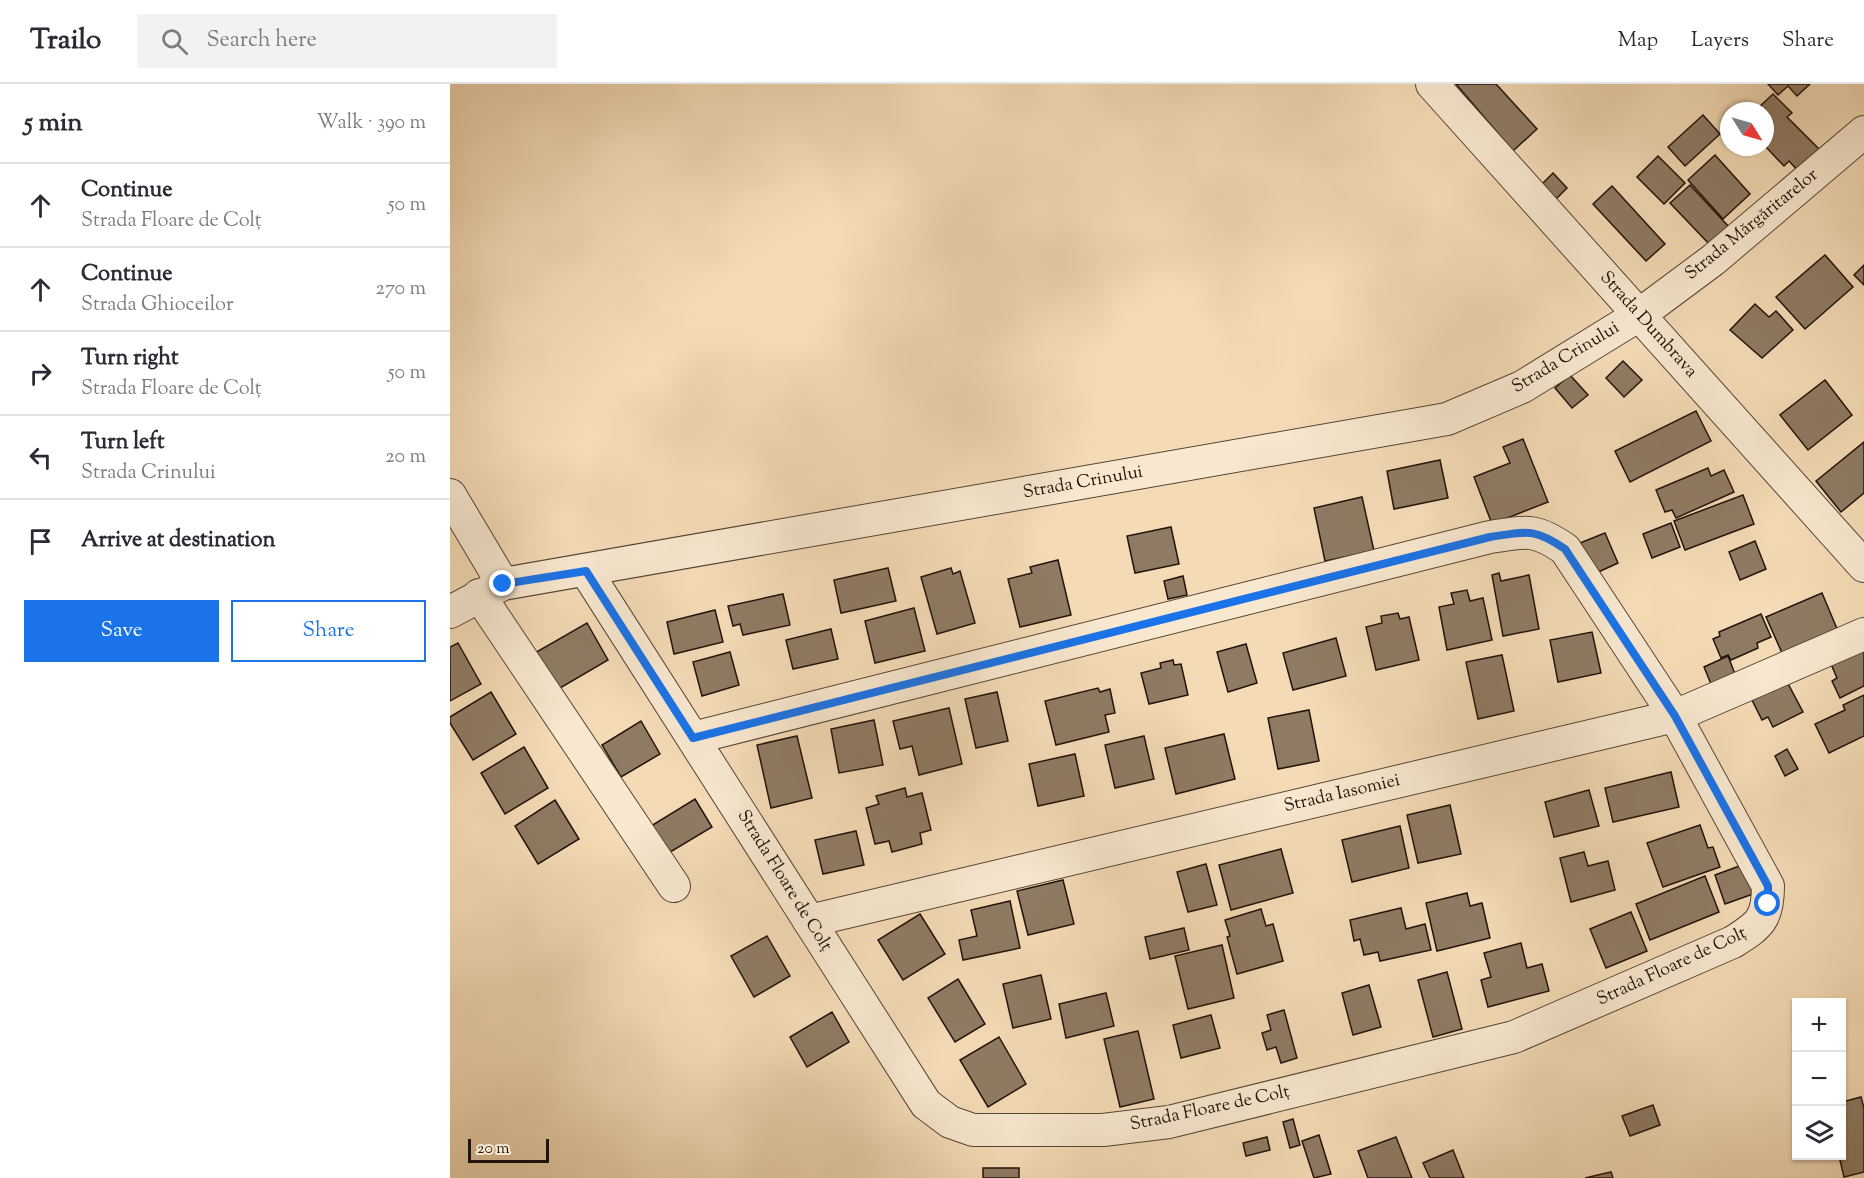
<!DOCTYPE html>
<html lang="en">
<head>
<meta charset="utf-8">
<style>
	body { margin:0; font-family:"Sorts Mill Goudy",serif; background:#f2f2f3; color:#2b2b33 }
	.controls { position:absolute; right:18px; bottom:18px; display:grid; overflow:hidden; border-radius:0px; box-shadow:0 2px 4px #0004 }
	.controls button { width:54px; height:54px; display:grid; place-items:center; padding:0; border:0; border-bottom:2px solid #e1e1e2; background:#fff; color:#2b2b33; font:30px sans-serif }
	.compass { position:absolute; left:1270px; top:18px; width:54px; height:54px; border-radius:50%; background:#fff; box-shadow:0 2px 4px #0004; rotate:127deg }
	.scale { position:absolute; left:18px; bottom:15px; width:81px; box-sizing:border-box; padding-left:6px; border:3px solid #22130c; border-top:0; font-size:16px; line-height:21px; white-space:nowrap; color:#22130c; -webkit-text-stroke:4px #f8e8d0; paint-order:stroke }
	.stop { position:absolute; width:18px; height:18px; margin:-14px; border:4px solid #1a73e8; border-radius:50%; background:#fff }
	.stop.end { background:#1a73e8; border-color:#fff; box-shadow:0 2px 6px #0008 }
	.list { margin:0; padding:0; list-style:none }
	h2 { display:flex; justify-content:space-between; align-items:center; height:78px; margin:0; padding:0 24px; font-size:26px }
	h2 small { font-size:20px; font-weight:400; color:#7c7c81 }
	.list li { display:grid; grid-template-columns:39px 1fr auto; gap:18px; align-items:center; box-sizing:border-box; height:84px; padding:0 24px; border-top:2px solid #e1e1e2 }
	.list b { display:block; font-size:22px; white-space:nowrap }
	.list p { margin:0; font-size:20px; white-space:nowrap; color:#7c7c81 }
	.list em { font-size:20px; font-style:normal; color:#7c7c81 }
	.actions { display:flex; gap:12px; padding:18px 24px }
	.actions a { flex:1; padding:14px 0; border:2px solid #1a73e8; border-radius:0px; text-align:center; font-size:21px; color:#1a73e8 }
	.actions .main { background:#1a73e8; color:#fff }
	.icon { flex:none; width:33px; height:33px; fill:none; stroke:currentColor; stroke-width:2; stroke-linecap:round; stroke-linejoin:round }
	.map { position:relative; flex:none; width:1414px; height:1094px; overflow:hidden }
	header { display:flex; align-items:center; gap:36px; box-sizing:border-box; height:84px; padding:0 30px; background:#fff; border-bottom:2px solid #e1e1e2 }
	header strong { font-size:28px }
	nav { display:flex; gap:33px; margin-inline-start:auto; font-size:21px }
	.search { width:420px; height:54px; background:#f2f2f3; display:flex; align-items:center; gap:15px; box-sizing:border-box; padding:0 21px; border-radius:0px; color:#7c7c81; font-size:22px }
	main { display:flex }
	aside { flex:1; background:#fff }
	.map>svg:first-child { display:block }
	.building { fill:#8f7b64; stroke:#22130c; stroke-width:1.5 }
	.lines { fill:none; stroke-linecap:round; stroke-linejoin:round }
	.minor-casing { stroke:#564536; stroke-width:34 }
	.minor { stroke:#f8e8d0; stroke-width:32 }
	.route { stroke:#1a73e8; stroke-width:8 }
	.labels { text-anchor:middle; dominant-baseline:central; stroke-width:5; stroke-linejoin:round; paint-order:stroke }
	.street-label { font-size:18px; fill:#22130c; stroke:#f8e8d0 }
</style>
</head>
<body>
<header>
<strong>Trailo</strong>
<div class="search"><svg class="icon" aria-label="search" viewBox="0 0 24 24"><circle cx="10" cy="10" r="6"/><path d="M15 15l6 6"/></svg>Search here</div>
<nav><a>Map</a><a>Layers</a><a>Share</a></nav>
</header>
<main>
<aside>
<h2>5 min<small>Walk · 390 m</small></h2>
<ul class="list">
<li><svg class="icon" aria-label="ahead" viewBox="0 0 24 24"><path d="M12 20V5M6 11l6-6 6 6"/></svg><div><b>Continue</b><p>Strada Floare de Colț</p></div><em>50 m</em></li>
<li><svg class="icon" aria-label="ahead" viewBox="0 0 24 24"><path d="M12 20V5M6 11l6-6 6 6"/></svg><div><b>Continue</b><p>Strada Ghioceilor</p></div><em>270 m</em></li>
<li><svg class="icon" aria-label="right" viewBox="0 0 24 24"><path d="M7 20v-9h11M14 6l5 5-5 5"/></svg><div><b>Turn right</b><p>Strada Floare de Colț</p></div><em>50 m</em></li>
<li><svg class="icon" aria-label="left" viewBox="0 0 24 24"><path d="M17 20v-9H6M10 6l-5 5 5 5"/></svg><div><b>Turn left</b><p>Strada Crinului</p></div><em>20 m</em></li>
<li><svg class="icon" aria-label="arrive" viewBox="0 0 24 24"><path d="M6 21V4h12l-3 4 3 4H6"/></svg><div><b>Arrive at destination</b></div></li>
</ul>
<div class="actions"><a class="main">Save</a><a>Share</a></div>
</aside>
<div class="map">
<svg width="1414" height="1094" viewBox="0 0 1414 1094">
	<rect width="100%" height="100%" fill="#f4dbb6"/>
	<filter id="stains"><feTurbulence type="fractalNoise" baseFrequency=".00333" numOctaves="4"/><feColorMatrix values="0 0 0 0 .2 0 0 0 0 .09 0 0 0 0 .02 0 0 0 .5 -.17"/></filter>
	<radialGradient id="worn" r=".72"><stop offset=".6" stop-color="#630" stop-opacity="0"/><stop offset="1" stop-color="#630" stop-opacity=".3"/></radialGradient>
	<g class="building">
		<path d="M1006 0H1046L1087 45 1063 67Z"/>
		<path d="M1318 0H1360L1347 12 1338 2 1328 11Z"/>
		<path d="M1323 10 1342 29 1337 33 1372 68 1350 89 1339 77 1334 82 1315 62V27H1305Z"/>
		<path d="M1253 31 1270 50 1235 82 1218 63Z"/>
		<path d="M1265 71 1300 110 1273 135 1238 96Z"/>
		<path d="M1208 72 1235 99 1214 120 1187 93Z"/>
		<path d="M1103 89 1117 104 1102 119 1088 104Z"/>
		<path d="M1240 101 1280 144 1261 162 1220 119Z"/>
		<path d="M1162 102 1215 160 1196 177 1143 120Z"/>
		<path d="M1375 171 1403 203 1355 245 1326 213Z"/>
		<path d="M1414 181V201L1404 191Z"/>
		<path d="M1305 220 1319 233 1326 227 1343 246 1312 274 1280 246Z"/>
		<path d="M1173 277 1192 296 1174 313 1156 294Z"/>
		<path d="M1120 291 1138 311 1122 324 1105 304Z"/>
		<path d="M1375 296 1402 331 1358 366 1330 331Z"/>
		<path d="M1246 327 1261 357 1180 398 1165 367Z"/>
		<path d="M1073 355 1098 418 1042 440 1024 393 1060 379 1053 363Z"/>
		<path d="M1414 358V409L1391 428 1366 397Z"/>
		<path d="M990 376 998 414 944 425 937 387Z"/>
		<path d="M1258 384 1261 392 1274 386 1284 408 1226 434 1222 426 1215 428 1206 406Z"/>
		<path d="M1293 411 1304 440 1235 466 1224 437Z"/>
		<path d="M912 413 924 467 875 477 864 424Z"/>
		<path d="M1221 439 1230 463 1202 474 1193 450Z"/>
		<path d="M721 443 729 480 685 489 677 452Z"/>
		<path d="M1155 449 1168 479 1144 490 1130 459Z"/>
		<path d="M1305 457 1316 485 1290 496 1279 468Z"/>
		<path d="M608 476 621 531 570 543 558 495 582 489 580 483Z"/>
		<path d="M438 484 446 517 391 529 384 496Z"/>
		<path d="M501 484 503 490 510 487 525 539 487 550 471 493Z"/>
		<path d="M1049 489 1051 497 1079 491 1089 545 1053 552 1042 491Z"/>
		<path d="M733 492 737 511 718 515 714 497Z"/>
		<path d="M1017 506 1020 517 1033 514 1042 556 997 566 989 523 1004 520 1001 509Z"/>
		<path d="M1372 509 1388 547 1333 571 1316 533Z"/>
		<path d="M333 510 340 541 293 551 290 540 283 542 278 522Z"/>
		<path d="M464 524 475 567 425 579 415 537Z"/>
		<path d="M265 526 273 558 224 570 217 538Z"/>
		<path d="M948 529 950 535 959 533 969 576 926 586 916 543 932 539 931 532Z"/>
		<path d="M1311 530 1321 553 1307 559 1308 564 1281 576 1278 571 1271 574 1263 555 1270 552 1269 548Z"/>
		<path d="M137 539 158 576 105 607 83 570Z"/>
		<path d="M381 545 388 575 343 585 336 556Z"/>
		<path d="M1142 548 1151 589 1108 598 1100 556Z"/>
		<path d="M886 554 896 592 843 606 833 569Z"/>
		<path d="M1414 556V602L1390 614 1382 597 1387 594 1378 573Z"/>
		<path d="M8 559 31 600 0 617V563Z"/>
		<path d="M796 560 807 599 778 608 767 568Z"/>
		<path d="M280 568 289 601 252 612 243 578Z"/>
		<path d="M1052 571 1064 627 1028 635 1016 578Z"/>
		<path d="M1278 572 1285 590 1261 600 1254 583Z"/>
		<path d="M723 576 724 581 731 580 738 611 699 620 691 589 711 584 710 579Z"/>
		<path d="M1335 594 1353 628 1323 643 1318 633 1312 636 1300 612Z"/>
		<path d="M648 604 650 608 660 605 665 629 655 631 659 648 606 661 595 617Z"/>
		<path d="M41 608 66 650 23 676 0 639V633Z"/>
		<path d="M547 608 558 657 526 664 515 615Z"/>
		<path d="M1414 611V652L1379 669 1365 640 1395 626 1393 621Z"/>
		<path d="M499 624 512 680 469 691 462 662 450 665 443 637Z"/>
		<path d="M859 626 869 677 828 685 818 634Z"/>
		<path d="M424 636 433 681 389 689 381 645Z"/>
		<path d="M191 637 210 670 171 693 152 661Z"/>
		<path d="M774 650 785 695 726 710 715 664Z"/>
		<path d="M347 652 362 714 321 724 307 661Z"/>
		<path d="M694 652 704 695 665 704 655 661Z"/>
		<path d="M74 663 98 704 55 730 31 689Z"/>
		<path d="M1337 665 1348 685 1335 692 1325 672Z"/>
		<path d="M625 670 634 712 588 722 579 680Z"/>
		<path d="M1221 688 1229 723 1163 738 1155 704Z"/>
		<path d="M455 704 457 713 472 709 481 746 470 749 472 760 442 768 439 757 425 760 416 724 429 720 426 712Z"/>
		<path d="M1139 706 1149 742 1104 753 1095 718Z"/>
		<path d="M245 715 262 743 217 770 201 742Z"/>
		<path d="M105 716 129 755 88 780 65 742Z"/>
		<path d="M1000 721 1011 770 968 779 957 731Z"/>
		<path d="M1250 741 1258 764 1263 763 1270 783 1213 803 1197 759Z"/>
		<path d="M950 742 959 784 902 798 892 756Z"/>
		<path d="M406 747 414 781 373 790 365 756Z"/>
		<path d="M831 765 843 809 781 826 769 781Z"/>
		<path d="M1134 768 1138 782 1158 777 1165 806 1121 818 1110 774Z"/>
		<path d="M756 780 767 821 738 828 727 788Z"/>
		<path d="M1292 781 1303 810 1275 820 1265 791Z"/>
		<path d="M1255 792 1269 828 1200 856 1186 820Z"/>
		<path d="M613 796 624 840 578 851 567 807Z"/>
		<path d="M1017 809 1020 822 1032 819 1040 854 987 867 976 819Z"/>
		<path d="M560 817 570 864 513 876 509 856 527 852 521 826Z"/>
		<path d="M951 824 956 845 975 840 981 866 930 877 928 868 914 871 910 855 904 857 900 836Z"/>
		<path d="M811 825 816 842 823 840 833 877 787 890 777 853 780 852 775 836Z"/>
		<path d="M1181 828 1197 867 1156 884 1140 845Z"/>
		<path d="M470 830 495 870 453 896 428 856Z"/>
		<path d="M734 844 739 866 700 875 695 853Z"/>
		<path d="M317 852 340 892 304 913 281 872Z"/>
		<path d="M1071 859 1077 884 1092 880 1099 907 1038 923 1031 896 1041 893 1034 869Z"/>
		<path d="M772 861 784 914 738 925 725 872Z"/>
		<path d="M997 888 1012 945 983 953 968 896Z"/>
		<path d="M591 891 601 935 563 944 553 900Z"/>
		<path d="M508 895 535 940 505 958 478 914Z"/>
		<path d="M919 901 931 943 903 951 892 909Z"/>
		<path d="M656 909 664 942 616 954 609 920Z"/>
		<path d="M834 926 847 974 831 979 826 963 817 966 812 949 821 946 817 931Z"/>
		<path d="M382 928 399 958 357 983 340 953Z"/>
		<path d="M761 931 770 964 731 974 723 941Z"/>
		<path d="M688 947 704 1015 670 1023 654 955Z"/>
		<path d="M549 953 576 1000 538 1023 510 976Z"/>
		<path d="M1411 1013 1414 1024V1088L1394 1093 1389 1072H1392V1018Z"/>
		<path d="M1203 1021 1210 1041 1180 1052 1172 1032Z"/>
		<path d="M843 1035 850 1061 840 1064 833 1038Z"/>
		<path d="M869 1051 881 1090 864 1094 852 1057Z"/>
		<path d="M817 1053 820 1066 796 1072 793 1059Z"/>
		<path d="M946 1053 962 1094H918L908 1067Z"/>
		<path d="M1003 1066 1014 1094H980L973 1079Z"/>
		<rect x="533" y="1084" width="36" height="10"/>
		<path d="M1161 1088 1163 1094H1135Z"/>
	</g>
	<g class="lines">
		<defs>
			<g id="minor">
				<path d="M982 0 1414 482"/>
				<path d="M0 411 53 500"/>
				<path d="M136 487 476 1020 500 1038 523 1046H653L719 1038 1064 953 1283 858C1310 841 1318 835 1318 802L1225 632 1115 465C1083 443 1076 448 1040 453L243 654"/>
				<path d="M29 511 224 802"/>
				<path d="M0 528 53 500 997 335 1072 303 1189 231 1263 176 1414 48"/>
				<path d="M359 837 1225 632 1414 550"/>
			</g>
		</defs>
		<use href="#minor" class="minor-casing"/>
		<use href="#minor" class="minor"/>
	</g>
	<g class="lines">
		<path class="route" d="M53 500 136 487 243 654 1040 453C1076 448 1083 443 1115 465L1225 632 1318 802V820"/>
	</g>
	<g class="labels">
		<g class="street-label">
			<text transform="translate(1302 141) rotate(-39)">Strada Mărgăritarelor</text>
			<text transform="translate(1198 241) rotate(48)">Strada Dumbrava</text>
			<text transform="translate(1116 274) rotate(-31)">Strada Crinului</text>
			<text transform="translate(633 399) rotate(-10)">Strada Crinului</text>
			<text transform="translate(892 710) rotate(-13)">Strada Iasomiei</text>
			<text transform="translate(334 797) rotate(58)">Strada Floare de Colț</text>
			<text transform="translate(1222 883) rotate(-25)">Strada Floare de Colț</text>
			<text transform="translate(760 1025) rotate(-12)">Strada Floare de Colț</text>
		</g>
	</g>
	<rect width="100%" height="100%" filter="url(#stains)"/>
	<rect width="100%" height="100%" fill="url(#worn)"/>
</svg>
<div class="controls">
<button>+</button>
<button>−</button>
<button><svg class="icon" aria-label="layers" viewBox="0 0 24 24"><path d="M12 4l9 5-9 5-9-5zM3 14l9 5 9-5"/></svg></button>
</div>
<svg class="compass" viewBox="-18 -18 36 36"><path d="M0-13l5 13h-10z" fill="#e53935"/><path d="M0 13l5-13h-10z" fill="#7c7c81"/></svg>
<div class="scale">20 m</div>
<div class="stop" style="left:1318px;top:820px"></div>
<div class="stop end" style="left:53px;top:500px"></div>
</div>
</main>
</body>
</html>
